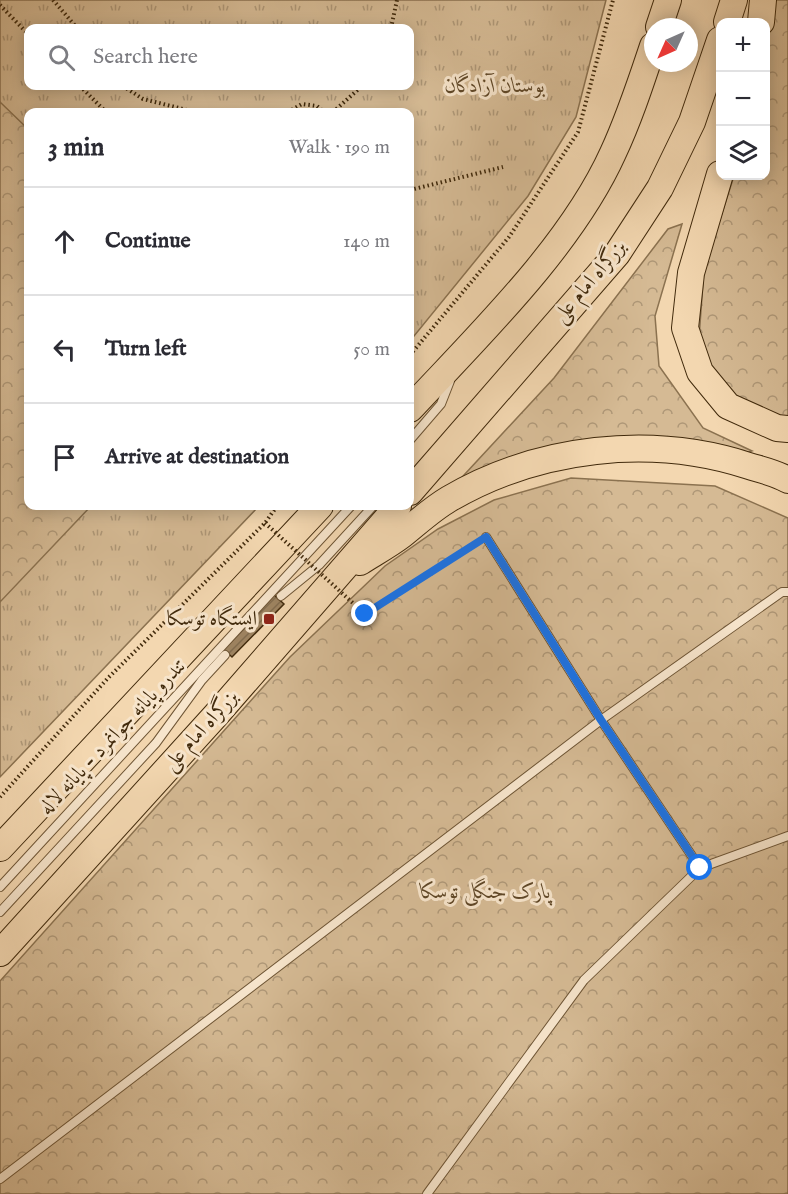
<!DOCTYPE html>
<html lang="en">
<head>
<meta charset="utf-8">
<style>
	body { margin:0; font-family:"IM FELL English",Amiri,serif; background:#f7f7f7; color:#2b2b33 }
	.controls { position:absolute; right:18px; top:18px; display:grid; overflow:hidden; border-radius:12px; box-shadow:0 3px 15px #0003 }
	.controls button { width:54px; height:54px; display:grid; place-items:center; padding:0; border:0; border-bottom:2px solid #e1e1e2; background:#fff; color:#2b2b33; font:30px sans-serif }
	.compass { position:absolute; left:644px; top:18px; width:54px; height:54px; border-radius:50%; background:#fff; box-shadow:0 3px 15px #0003; rotate:225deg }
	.stop { position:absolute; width:18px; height:18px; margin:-14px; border:4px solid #1a73e8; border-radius:50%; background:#fff }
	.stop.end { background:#1a73e8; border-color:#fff; box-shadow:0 2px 6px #0008 }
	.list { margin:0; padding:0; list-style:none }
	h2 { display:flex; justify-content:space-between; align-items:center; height:78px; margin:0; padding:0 24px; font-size:26px }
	h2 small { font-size:20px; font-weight:400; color:#7c7c81 }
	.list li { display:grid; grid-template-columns:39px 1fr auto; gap:18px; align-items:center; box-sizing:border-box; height:108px; padding:0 24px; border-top:2px solid #e1e1e2 }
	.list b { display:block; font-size:22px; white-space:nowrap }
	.list em { font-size:20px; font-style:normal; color:#7c7c81 }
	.icon { flex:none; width:33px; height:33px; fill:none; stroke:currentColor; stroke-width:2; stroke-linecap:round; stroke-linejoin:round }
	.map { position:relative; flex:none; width:788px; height:1194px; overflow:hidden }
	.search { position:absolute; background:#fff; box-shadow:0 3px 15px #0003; left:24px; top:24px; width:390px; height:66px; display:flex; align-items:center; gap:15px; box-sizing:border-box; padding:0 21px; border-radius:12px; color:#7c7c81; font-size:22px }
	.panel { position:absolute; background:#fff; box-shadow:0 3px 15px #0003; left:24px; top:108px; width:390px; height:402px; border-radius:12px }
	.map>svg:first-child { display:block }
	.grass { fill:url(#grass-tufts); stroke:#8b7250; stroke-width:1.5; fill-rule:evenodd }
	.forest { fill:url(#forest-crowns); stroke:#8b7250; stroke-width:1.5 }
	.building { fill:url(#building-hatch); stroke:#412a0c; stroke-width:1.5 }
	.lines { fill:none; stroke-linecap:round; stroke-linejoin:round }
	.service-casing { stroke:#6e5535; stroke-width:10 }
	.trunk-casing { stroke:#412a0c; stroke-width:28 }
	.path { stroke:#412a0c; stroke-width:4; stroke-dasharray:1.5 3; stroke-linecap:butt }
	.service { stroke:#f7e5cc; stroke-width:8 }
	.trunk { stroke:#f3d7b0; stroke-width:26 }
	.path-bridge { stroke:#412a0c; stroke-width:4; stroke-dasharray:1.5 3; stroke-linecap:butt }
	.route { stroke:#1a73e8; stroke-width:8 }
	.poi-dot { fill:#8f2418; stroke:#f7e5cc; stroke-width:2 }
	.labels { text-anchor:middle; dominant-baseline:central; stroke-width:6; stroke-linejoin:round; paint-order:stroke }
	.park-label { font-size:21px; font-style:italic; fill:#5f4727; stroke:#f7e5cc }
	.street-label { font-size:21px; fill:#412a0c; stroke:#f7e5cc }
	.poi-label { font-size:21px; fill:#412a0c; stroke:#f7e5cc; text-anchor:end }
</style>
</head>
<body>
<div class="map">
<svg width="788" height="1194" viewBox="0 0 788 1194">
	<defs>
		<pattern id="grass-tufts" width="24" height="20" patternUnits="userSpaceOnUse" patternTransform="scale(1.5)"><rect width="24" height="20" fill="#d5ba94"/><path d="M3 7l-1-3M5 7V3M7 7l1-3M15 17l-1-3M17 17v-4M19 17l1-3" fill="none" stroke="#ae9777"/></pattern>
		<pattern id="forest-crowns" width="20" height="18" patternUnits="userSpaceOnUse" patternTransform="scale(1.5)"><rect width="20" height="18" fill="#d5ba94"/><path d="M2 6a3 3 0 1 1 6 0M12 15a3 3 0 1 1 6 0" fill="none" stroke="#ae9777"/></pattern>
		<pattern id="building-hatch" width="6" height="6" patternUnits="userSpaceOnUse" patternTransform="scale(1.5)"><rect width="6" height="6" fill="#9e8461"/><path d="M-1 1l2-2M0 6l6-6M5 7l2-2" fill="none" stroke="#826c4e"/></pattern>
	</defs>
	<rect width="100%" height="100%" fill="#f3d7b0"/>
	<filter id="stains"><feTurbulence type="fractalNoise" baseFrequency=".00333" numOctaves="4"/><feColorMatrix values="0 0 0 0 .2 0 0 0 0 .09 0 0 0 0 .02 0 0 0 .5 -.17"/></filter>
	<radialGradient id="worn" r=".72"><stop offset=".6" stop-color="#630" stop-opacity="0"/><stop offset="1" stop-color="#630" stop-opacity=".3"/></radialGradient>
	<path class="grass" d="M0 0H606L576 117 528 196 410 341V112H28V506H259L0 777ZM28 28H410V86H28Z"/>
	<g class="forest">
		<path d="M773 0H788V418L769 417 722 393 698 352 704 269 734 176H766V59Z"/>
		<path d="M0 102 28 129V506H91L0 602Z"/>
		<path d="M682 224 655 316 659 366 703 428 752 451 740 455 649 437 571 442 452 488 554 378 668 229Z"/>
		<path d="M571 478 715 486 788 518V1194H0V981L290 657 385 566 438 529 494 500Z"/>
	</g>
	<path class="building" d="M272 593 284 604 232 657 220 646Z"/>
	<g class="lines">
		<defs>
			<g id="service">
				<path d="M410 440 441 404 450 381"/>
				<path d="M486 537 601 720 782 592H788"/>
				<path d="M281 596 319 565 373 506"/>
				<path d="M0 887 351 506"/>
				<path d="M0 912 156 743 202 680 225 655"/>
				<path d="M0 1179 601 720 700 868"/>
				<path d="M427 1194 584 980 700 868 788 836"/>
			</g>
			<g id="trunk">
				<path d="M727 22 734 0"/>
				<path d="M761 22 763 0"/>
				<path d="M659 27 668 0"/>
				<path d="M720 174 691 273 685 328 700 372 728 406 777 428 788 429"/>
				<path d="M410 409C479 335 571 246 613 153 629 119 641 82 653 46"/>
				<path d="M410 492 617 254 660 188 692 122 720 40"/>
				<path d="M360 562C374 553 389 545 402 535 417 523 432 509 449 499 538 447 651 434 749 466 762 470 776 473 788 480"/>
				<path d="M0 848 320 506"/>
				<path d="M0 953 216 715 398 506"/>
			</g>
		</defs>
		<use href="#service" class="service-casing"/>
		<use href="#trunk" class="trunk-casing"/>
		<g class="path">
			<path d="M53 0 77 28"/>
			<path d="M0 5 28 34"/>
			<path d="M391 28 397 0"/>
			<path d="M80 86 106 112"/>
			<path d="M123 86 143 99 195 112"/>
			<path d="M288 112 302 104 317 106 324 112"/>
			<path d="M333 112 362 86"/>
			<path d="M410 190 503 167"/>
			<path d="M410 355 509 237 578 132 613 0"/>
			<path d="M365 614 475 543"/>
			<path d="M0 797 108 678 265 523 277 506"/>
		</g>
		<use href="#service" class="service"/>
		<use href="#trunk" class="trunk"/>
		<path class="path-bridge" d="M265 523 365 614"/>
	</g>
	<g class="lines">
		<path class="route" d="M365 614 486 537 601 720 700 868"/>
	</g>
	<rect class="poi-dot" x="263" y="613" width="12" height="12" rx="3"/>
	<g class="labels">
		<g class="park-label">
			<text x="495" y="86">بوستان آزادگان</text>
			<text x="486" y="892">پارک جنگلی توسکا</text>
		</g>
		<g class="street-label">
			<text transform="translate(590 282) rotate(-50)">بزرگراه امام علی</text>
			<text transform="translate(201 731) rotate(-48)">بزرگراه امام علی</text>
			<text transform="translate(113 737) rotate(-47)">تندرو پایانه جوانمرد - پایانه لاله</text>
		</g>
		<g class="poi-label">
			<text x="257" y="619">ایستگاه توسکا</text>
		</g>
	</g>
	<rect width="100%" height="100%" filter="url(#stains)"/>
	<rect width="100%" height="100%" fill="url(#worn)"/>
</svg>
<div class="controls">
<button>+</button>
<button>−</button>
<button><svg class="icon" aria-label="layers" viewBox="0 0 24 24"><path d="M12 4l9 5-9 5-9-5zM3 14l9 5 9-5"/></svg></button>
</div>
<svg class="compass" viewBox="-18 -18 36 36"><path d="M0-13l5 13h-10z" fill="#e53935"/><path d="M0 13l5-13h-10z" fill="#7c7c81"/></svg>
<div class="stop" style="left:700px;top:868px"></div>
<div class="stop end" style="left:365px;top:614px"></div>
<div class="search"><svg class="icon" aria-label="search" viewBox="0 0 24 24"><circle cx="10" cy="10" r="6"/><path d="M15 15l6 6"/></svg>Search here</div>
<section class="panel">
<h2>3 min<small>Walk · 190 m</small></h2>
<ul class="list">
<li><svg class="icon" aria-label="ahead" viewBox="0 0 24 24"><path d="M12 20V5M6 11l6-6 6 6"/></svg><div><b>Continue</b></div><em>140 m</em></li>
<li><svg class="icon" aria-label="left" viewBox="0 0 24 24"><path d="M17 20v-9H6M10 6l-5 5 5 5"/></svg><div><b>Turn left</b></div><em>50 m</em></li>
<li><svg class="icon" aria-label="arrive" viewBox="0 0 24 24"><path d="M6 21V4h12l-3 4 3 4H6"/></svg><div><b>Arrive at destination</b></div></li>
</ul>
</section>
</div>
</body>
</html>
